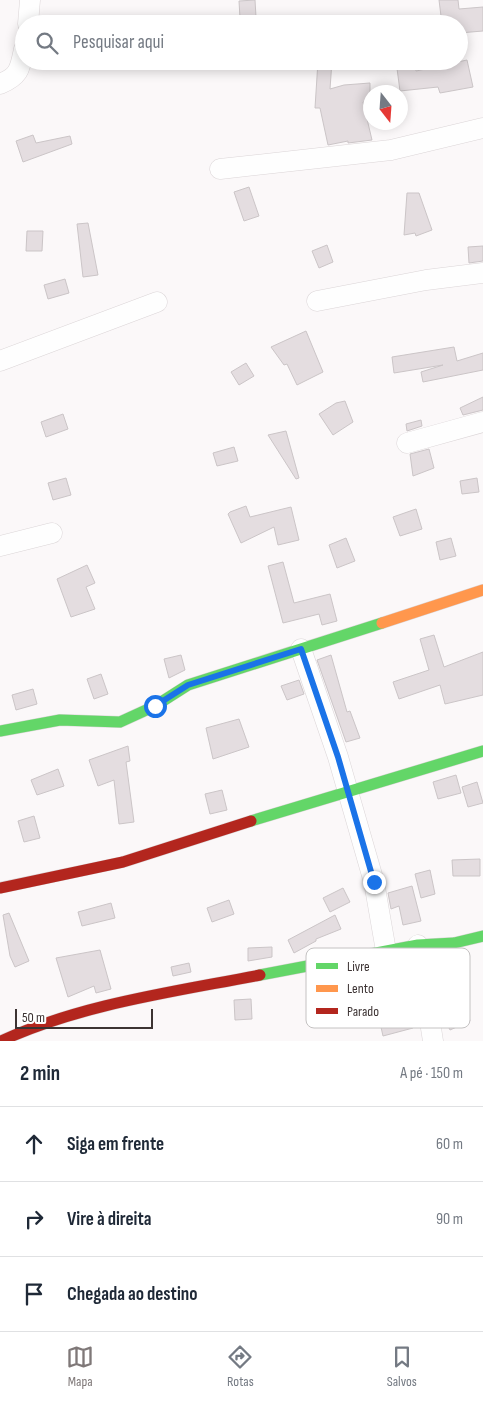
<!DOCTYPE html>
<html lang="pt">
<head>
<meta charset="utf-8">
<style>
	body { margin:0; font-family:"Sofia Sans Condensed",sans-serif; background:#f2f2f3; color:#1f2937 }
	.compass { position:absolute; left:363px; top:85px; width:45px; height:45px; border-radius:50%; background:#fff; box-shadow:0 2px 12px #0003; rotate:163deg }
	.scale { position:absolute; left:15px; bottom:12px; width:138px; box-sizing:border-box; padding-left:5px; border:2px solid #3c3333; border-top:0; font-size:14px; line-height:18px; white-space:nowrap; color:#3c3333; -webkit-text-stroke:4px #fff; paint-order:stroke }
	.stop { position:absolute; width:15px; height:15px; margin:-11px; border:4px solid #1a73e8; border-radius:50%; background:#fff }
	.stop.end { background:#1a73e8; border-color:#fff; box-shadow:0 1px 5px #0008 }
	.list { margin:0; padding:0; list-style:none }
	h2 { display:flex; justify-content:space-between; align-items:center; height:65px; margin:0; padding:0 20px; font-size:21px }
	h2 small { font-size:16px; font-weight:400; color:#747a83 }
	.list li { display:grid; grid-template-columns:32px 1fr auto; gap:15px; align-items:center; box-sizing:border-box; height:75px; padding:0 20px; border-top:1px solid #e0e1e3 }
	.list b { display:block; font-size:19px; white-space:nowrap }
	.list em { font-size:16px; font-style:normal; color:#747a83 }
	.icon { flex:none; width:28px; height:28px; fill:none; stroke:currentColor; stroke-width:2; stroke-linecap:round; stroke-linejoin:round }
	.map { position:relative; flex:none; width:483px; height:1041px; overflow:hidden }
	.search { position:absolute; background:#fff; box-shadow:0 2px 12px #0003; left:15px; right:15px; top:15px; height:55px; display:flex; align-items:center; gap:12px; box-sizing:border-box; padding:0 18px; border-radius:28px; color:#747a83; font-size:19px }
	.sheet { height:290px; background:#fff }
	nav { display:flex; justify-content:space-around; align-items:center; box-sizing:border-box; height:70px; border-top:1px solid #e0e1e3; background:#fff; font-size:14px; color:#747a83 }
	nav a { display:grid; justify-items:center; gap:2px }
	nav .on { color:#7f7878 }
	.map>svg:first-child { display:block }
	.building { fill:#e4dde0; stroke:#cbc5c7 }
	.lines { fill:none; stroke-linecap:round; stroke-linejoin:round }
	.street-casing { stroke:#dbd5d7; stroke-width:21 }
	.fast-casing { stroke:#dbd5d7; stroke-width:12 }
	.slow-casing { stroke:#dbd5d7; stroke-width:12 }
	.jam-casing { stroke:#dbd5d7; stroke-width:12 }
	.street { stroke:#fefefe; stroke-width:20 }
	.fast { stroke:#63d668; stroke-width:11 }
	.slow { stroke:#ff974d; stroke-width:11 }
	.jam { stroke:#b3261e; stroke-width:11 }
	.route { stroke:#1a73e8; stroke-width:6 }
	.key { fill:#fff; stroke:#c4c2c2; stroke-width:1 }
	.key-label { font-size:14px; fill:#3c3333 }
</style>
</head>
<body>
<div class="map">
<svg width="483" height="1041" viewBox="0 0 483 1041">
	<rect width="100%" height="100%" fill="#fbf8f9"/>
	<g class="building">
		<path d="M255 0 256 17 240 18 239 1Z"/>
		<path d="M439 0H458L459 9 483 7V31L459 33V24H442Z"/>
		<path d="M467 60 473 87 440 93 438 87 400 91 396 61H415L416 71Z"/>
		<path d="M318 61H332L330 89 344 85 370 83V102H363L372 140 348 143V141L328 145 320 108H315Z"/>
		<path d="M33 135 36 143 70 136 72 144 23 162 16 141Z"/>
		<path d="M249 187 259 216 244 221 234 192Z"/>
		<path d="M407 193H419L432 230 416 236 415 233 404 235Z"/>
		<path d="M88 223 98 275 83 277 77 224Z"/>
		<path d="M27 231H43L42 251H26Z"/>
		<path d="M327 245 333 262 319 268 312 251Z"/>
		<path d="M483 246V261L469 263 468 247Z"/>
		<path d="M65 279 69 293 48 299 44 285Z"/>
		<path d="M306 331 323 372 297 385 287 364 284 365 271 347Z"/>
		<path d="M454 347 457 361 483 353V370L423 382 421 372 443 365 394 373 392 357Z"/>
		<path d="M246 363 254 376 239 385 231 372Z"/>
		<path d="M483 397V410L463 415 460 408Z"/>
		<path d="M345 401 353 422 333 435 319 414 336 403Z"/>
		<path d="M63 414 68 429 46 437 41 422Z"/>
		<path d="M421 420 422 426 407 431 406 424Z"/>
		<path d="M286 431 299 478 296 479 268 435Z"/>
		<path d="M234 447 238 461 217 466 213 453Z"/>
		<path d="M429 449 434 468 413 476 410 454Z"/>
		<path d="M66 478 71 495 53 500 48 483Z"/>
		<path d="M477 478 479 492 462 494 460 481Z"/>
		<path d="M246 506 250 517 291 507 299 540 278 545 274 527 241 543 228 514 230 512Z"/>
		<path d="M416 509 422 529 400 536 393 517Z"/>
		<path d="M346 538 355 561 337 568 329 545Z"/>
		<path d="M451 538 456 556 440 560 436 542Z"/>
		<path d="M283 562 294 603 330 594 337 621 322 625 319 614 283 623 268 566Z"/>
		<path d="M87 565 95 583 86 587 95 609 71 617 57 579Z"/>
		<path d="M434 635 444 667 483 652V695L445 704 440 685 399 699 393 682 429 670 420 639Z"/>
		<path d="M181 655 185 670 169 678 164 659Z"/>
		<path d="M331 655 347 712 350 711 360 738 346 742 317 660Z"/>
		<path d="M101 674 108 694 94 699 87 679Z"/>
		<path d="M299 680 304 694 287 700 281 686Z"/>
		<path d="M33 689 37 704 16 710 12 695Z"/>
		<path d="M239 719 249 747 213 759 206 728Z"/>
		<path d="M128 746 130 761 126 762 134 822 119 824 114 780 98 786 89 760Z"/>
		<path d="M58 769 64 786 37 795 31 780Z"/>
		<path d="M456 775 461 793 438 799 433 782Z"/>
		<path d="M477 782 483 803 468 807 462 787Z"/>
		<path d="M222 790 227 810 210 814 205 794Z"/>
		<path d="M34 816 40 838 24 842 18 821Z"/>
		<path d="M480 859V876H453L452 860Z"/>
		<path d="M430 870 435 894 421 898 415 874Z"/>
		<path d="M412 886 421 921 403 925 399 906 391 909 388 893Z"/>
		<path d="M343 888 350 902 330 912 323 898Z"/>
		<path d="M229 900 234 914 212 922 207 908Z"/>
		<path d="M111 903 115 918 82 926 78 912Z"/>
		<path d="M9 913 29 961 15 967 10 956 3 915Z"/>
		<path d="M335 915 341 929 316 939V941L294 953 288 940Z"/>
		<path d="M272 947V957L248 961V948Z"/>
		<path d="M100 950 111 989 96 993 94 986 68 997 56 958Z"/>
		<path d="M189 963 191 972 173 976 171 967Z"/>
		<path d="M462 992 470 1021 450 1030 441 1012 438 998Z"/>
		<path d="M251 999 252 1019 235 1020 234 1000Z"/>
		<path d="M407 1007 413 1028 383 1036 378 1014Z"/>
	</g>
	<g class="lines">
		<defs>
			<g id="street">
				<path d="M28 24 30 0"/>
				<path d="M0 84C20 76 20 68 24 49"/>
				<path d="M220 169 391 150 483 128"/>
				<path d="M317 301 426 280 483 273"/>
				<path d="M0 361 157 302"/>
				<path d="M407 443 483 422"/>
				<path d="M0 546 52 533"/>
				<path d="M301 649 338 757 374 882 386 951"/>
				<path d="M418 945 433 1041"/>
			</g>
			<g id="fast">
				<path d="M0 731 60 720 120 722 155 706 188 685 382 623"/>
				<path d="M251 821 483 751"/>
				<path d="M260 975 418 945 454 943 483 936"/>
			</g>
			<path id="slow" d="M382 623 483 590"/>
			<g id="jam">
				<path d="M0 888 123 862 251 821"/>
				<path d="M1 1041C82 1004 173 992 260 975"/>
			</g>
		</defs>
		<use href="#street" class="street-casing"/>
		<use href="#fast" class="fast-casing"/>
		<use href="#slow" class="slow-casing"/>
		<use href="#jam" class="jam-casing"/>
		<use href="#street" class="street"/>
		<use href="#fast" class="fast"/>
		<use href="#slow" class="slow"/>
		<use href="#jam" class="jam"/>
	</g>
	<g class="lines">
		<path class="route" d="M155 706 188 685 301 649 338 757 374 882"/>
	</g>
	<rect x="306" y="948" width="164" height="80" rx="8" class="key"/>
	<rect x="316" y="963" width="22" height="6" fill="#63d668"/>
	<rect x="316" y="985" width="22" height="7" fill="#ff974d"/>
	<rect x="316" y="1008" width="22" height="6" fill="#b3261e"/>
	<g class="key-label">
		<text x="347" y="971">Livre</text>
		<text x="347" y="993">Lento</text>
		<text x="347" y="1016">Parado</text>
	</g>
</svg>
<svg class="compass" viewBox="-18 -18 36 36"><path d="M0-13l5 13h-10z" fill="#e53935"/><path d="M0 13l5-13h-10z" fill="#747a83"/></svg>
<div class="scale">50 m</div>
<div class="stop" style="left:155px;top:706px"></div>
<div class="stop end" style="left:374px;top:882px"></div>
<div class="search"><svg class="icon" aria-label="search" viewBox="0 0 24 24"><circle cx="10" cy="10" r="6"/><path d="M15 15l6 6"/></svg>Pesquisar aqui</div>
</div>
<section class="sheet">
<h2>2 min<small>A pé · 150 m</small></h2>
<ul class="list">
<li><svg class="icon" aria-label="ahead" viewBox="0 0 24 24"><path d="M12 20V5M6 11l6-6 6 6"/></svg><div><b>Siga em frente</b></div><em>60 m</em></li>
<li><svg class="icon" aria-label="right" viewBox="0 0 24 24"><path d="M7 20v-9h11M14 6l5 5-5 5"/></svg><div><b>Vire à direita</b></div><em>90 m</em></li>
<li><svg class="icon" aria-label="arrive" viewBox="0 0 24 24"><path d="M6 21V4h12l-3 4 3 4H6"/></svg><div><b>Chegada ao destino</b></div></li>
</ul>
</section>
<nav>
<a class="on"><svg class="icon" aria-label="map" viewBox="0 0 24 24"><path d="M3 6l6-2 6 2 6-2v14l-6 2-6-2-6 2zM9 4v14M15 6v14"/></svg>Mapa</a>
<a><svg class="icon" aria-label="directions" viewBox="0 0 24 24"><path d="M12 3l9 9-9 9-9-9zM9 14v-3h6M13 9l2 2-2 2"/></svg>Rotas</a>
<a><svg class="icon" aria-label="saved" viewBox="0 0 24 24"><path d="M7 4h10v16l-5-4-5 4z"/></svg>Salvos</a>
</nav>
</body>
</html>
